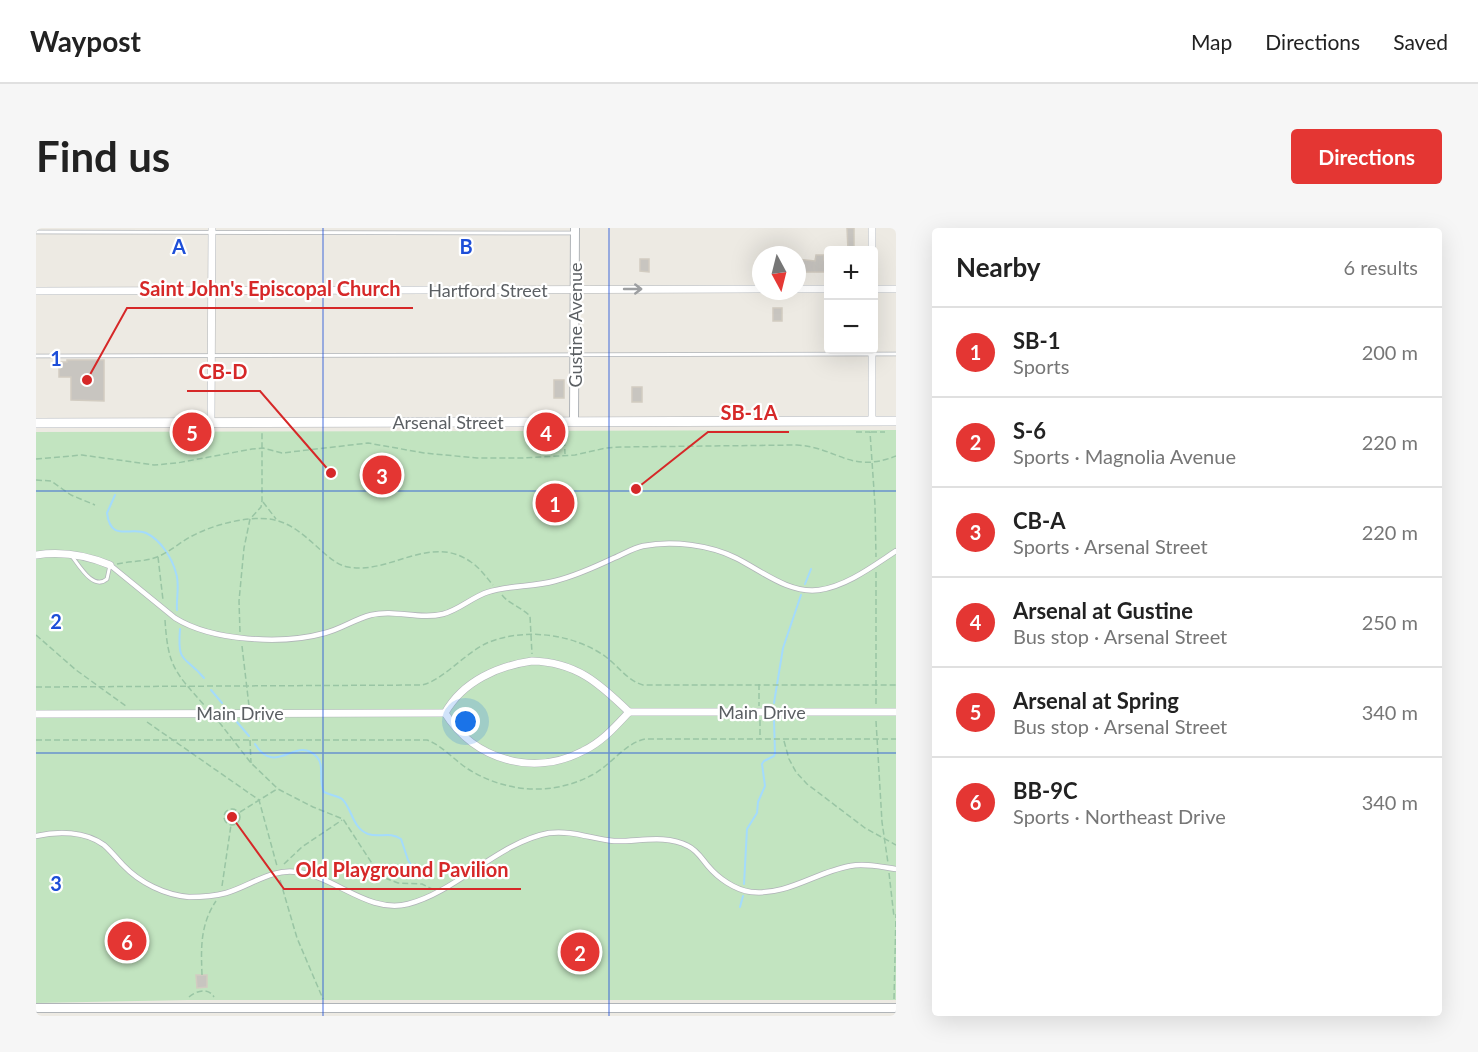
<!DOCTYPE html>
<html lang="en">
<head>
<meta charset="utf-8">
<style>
	body { margin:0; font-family:Lato,sans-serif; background:#f6f6f6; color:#222 }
	.controls { position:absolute; right:18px; top:18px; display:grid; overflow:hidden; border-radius:6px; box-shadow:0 6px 24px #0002 }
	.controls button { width:54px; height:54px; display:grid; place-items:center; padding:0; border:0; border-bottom:2px solid #e0e0e0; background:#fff; color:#222; font:30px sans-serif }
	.compass { position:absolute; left:716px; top:18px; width:54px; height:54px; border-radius:50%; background:#fff; box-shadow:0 6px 24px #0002; rotate:173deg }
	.you { position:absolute; left:430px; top:494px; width:21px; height:21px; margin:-15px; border:4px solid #fff; border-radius:50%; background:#1a73e8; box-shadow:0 0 0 9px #1a73e833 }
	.badge { display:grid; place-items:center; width:39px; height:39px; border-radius:50%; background:#e43633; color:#fff; font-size:20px; font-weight:700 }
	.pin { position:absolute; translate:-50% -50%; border:3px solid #fff; box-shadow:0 2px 6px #0006 }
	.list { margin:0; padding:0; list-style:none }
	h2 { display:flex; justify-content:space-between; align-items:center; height:78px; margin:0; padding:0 24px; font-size:26px }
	h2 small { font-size:20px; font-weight:400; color:#767676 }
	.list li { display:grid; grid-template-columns:39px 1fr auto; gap:18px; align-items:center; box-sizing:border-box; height:90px; padding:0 24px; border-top:2px solid #e0e0e0 }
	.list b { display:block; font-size:22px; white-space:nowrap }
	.list p { margin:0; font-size:20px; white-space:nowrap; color:#767676 }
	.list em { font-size:20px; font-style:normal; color:#767676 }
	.map { position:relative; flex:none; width:860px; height:788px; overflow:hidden; border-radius:6px }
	header { display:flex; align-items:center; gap:36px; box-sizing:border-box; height:84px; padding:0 30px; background:#fff; border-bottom:2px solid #e0e0e0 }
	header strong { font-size:28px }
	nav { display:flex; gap:33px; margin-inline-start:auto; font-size:21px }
	.intro { display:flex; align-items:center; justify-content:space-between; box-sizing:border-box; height:144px; padding:0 36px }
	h1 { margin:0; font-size:42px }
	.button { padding:15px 27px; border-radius:6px; background:#e43633; color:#fff; font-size:21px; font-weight:700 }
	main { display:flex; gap:36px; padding:0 36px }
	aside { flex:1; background:#fff; border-radius:6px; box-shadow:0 6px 24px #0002 }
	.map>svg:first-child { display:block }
	.green { fill:#c2e4c0 }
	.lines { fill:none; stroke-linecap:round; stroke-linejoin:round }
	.stream { stroke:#a4dbfc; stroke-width:2 }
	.building { fill:#c8c5c0; stroke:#d2ccc1; stroke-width:1.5 }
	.service-casing { stroke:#b0b4b8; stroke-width:4.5 }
	.pedestrian-casing { stroke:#b0b4b8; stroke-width:6 }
	.minor-casing { stroke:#b0b4b8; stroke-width:8 }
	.tertiary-casing { stroke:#b0b4b8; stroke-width:10 }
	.secondary-casing { stroke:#afb3b8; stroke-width:10 }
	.path { stroke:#99c5a4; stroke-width:1.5; stroke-dasharray:6 3; stroke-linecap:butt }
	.service { stroke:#fff; stroke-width:3 }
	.pedestrian { stroke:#fff; stroke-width:4.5 }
	.minor { stroke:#fff; stroke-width:7 }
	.tertiary { stroke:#fff; stroke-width:8 }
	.secondary { stroke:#fff; stroke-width:9 }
	.oneway { stroke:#9d9fa1 }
	.grid { fill:none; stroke:#1d4ed8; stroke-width:1.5; stroke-opacity:0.55 }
	.labels { text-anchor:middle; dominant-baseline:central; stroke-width:4.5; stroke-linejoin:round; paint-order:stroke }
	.street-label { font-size:18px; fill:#5b5f63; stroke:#fff }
	.grid-label { font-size:20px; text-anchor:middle; font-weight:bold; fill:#1d4ed8; stroke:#fff; stroke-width:4.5; stroke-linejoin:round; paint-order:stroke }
	.leader { fill:none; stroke:#d62828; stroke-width:2 }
	.callout-dot { fill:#d62828; stroke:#fff; stroke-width:2 }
	.callout-label { font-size:20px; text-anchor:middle; font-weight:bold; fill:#d62828; stroke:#fff; stroke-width:4.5; stroke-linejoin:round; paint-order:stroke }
</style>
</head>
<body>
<header>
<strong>Waypost</strong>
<nav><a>Map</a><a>Directions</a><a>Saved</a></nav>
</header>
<div class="intro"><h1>Find us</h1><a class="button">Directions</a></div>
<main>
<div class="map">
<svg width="860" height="788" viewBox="0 0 860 788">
	<rect width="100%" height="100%" fill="#edeae3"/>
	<path class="green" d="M860 202V772H152L0 775V204Z"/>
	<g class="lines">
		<g class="stream">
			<path d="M79 267 71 285C75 315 94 298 110 305 125 312 136 330 140 345 144 357 140 370 141 382"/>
			<path d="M769 356 775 341"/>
			<path d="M144 401C141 437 149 427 168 450"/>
			<path d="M175 462 186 475"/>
			<path d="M738 475 747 420 765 367"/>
			<path d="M201 494 213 508"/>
			<path d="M219 516C240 550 260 506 281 529 289 538 282 553 288 564 294 567 302 568 306 571 316 580 316 600 332 606 344 610 353 603 365 611L372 632 381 647"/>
			<path d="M708 656 711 601 721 585 722 574 729 558 726 536 728 533 738 528 739 525 738 493"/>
			<path d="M704 679 707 668"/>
		</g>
	</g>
	<g class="building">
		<path d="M811 0H818V22H812Z"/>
		<path d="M780 27H788V32H792V44H761V31L779 33Z"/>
		<path d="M604 31H613V44L604 43Z"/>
		<rect x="737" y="80" width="9" height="13"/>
		<path d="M31 132H68V173L35 172V149H23V134H31Z"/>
		<rect x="518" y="152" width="10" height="18"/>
		<rect x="596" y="159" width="10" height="15"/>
		<circle cx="196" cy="589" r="6"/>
		<path d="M160 747H171V759L161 760Z"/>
	</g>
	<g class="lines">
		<defs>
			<g id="service">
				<path d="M0 4 537 5"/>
				<path d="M0 128 860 126"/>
				<path d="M35 327C43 337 57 363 71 351L74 337"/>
			</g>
			<g id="pedestrian">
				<path d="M74 337 139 390C176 413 246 417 289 405 305 401 319 391 335 387 359 381 383 392 407 386 423 382 436 369 452 364 473 357 497 359 519 353 539 348 559 339 578 330 588 326 597 320 607 318 636 312 674 317 700 330 726 343 753 366 783 362 811 358 837 338 860 323"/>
				<path d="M0 608C22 603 49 603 68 617 75 623 81 631 87 637 104 655 129 667 153 669 165 669 179 668 190 665 214 658 236 640 261 644 299 648 332 686 372 676 420 664 463 614 513 605 536 602 556 611 578 613 602 614 629 606 652 618 661 622 666 631 672 638 682 650 699 662 715 664 751 668 780 644 814 638 829 635 845 639 860 641"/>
			</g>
			<g id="minor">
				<path d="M836 0V22"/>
				<path d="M761 61H792"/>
				<path d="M838 61H860"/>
				<path d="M0 63 725 61"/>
				<path d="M836 122V193"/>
				<path d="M175 194 176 0"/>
				<path d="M0 327C26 323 50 327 74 337"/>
				<path d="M496 433C540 434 563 455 593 484 579 499 566 514 547 523 498 549 438 532 409 485 427 453 462 438 496 433Z"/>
				<path d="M593 484H860"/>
				<path d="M0 486 409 485"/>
			</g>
			<g id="tertiary">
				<path d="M538 193 539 0"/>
				<path d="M0 780H860"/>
			</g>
			<path id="secondary" d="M0 195 860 193"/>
		</defs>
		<use href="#service" class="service-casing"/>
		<use href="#pedestrian" class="pedestrian-casing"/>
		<use href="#minor" class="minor-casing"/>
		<use href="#tertiary" class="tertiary-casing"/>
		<use href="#secondary" class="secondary-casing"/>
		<g class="path">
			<path d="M528 203 529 226"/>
			<path d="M820 204H834L839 277 840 329"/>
			<path d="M835 204H849"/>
			<path d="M0 231 46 227 118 237 141 235 216 221 227 220 246 225 332 215 388 225 441 230H486L539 227 570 220 585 219 761 217C803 220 814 246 860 228"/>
			<path d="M0 252 15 253 35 267 59 277"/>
			<path d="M227 274 240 291"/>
			<path d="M122 329 127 372"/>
			<path d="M81 336C94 333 108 334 121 329 134 324 144 314 156 308 173 299 194 293 213 291 249 287 263 303 288 325 295 331 302 337 312 339 354 347 394 305 435 334 444 340 450 349 457 357"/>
			<path d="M466 367C473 376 485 379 494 388L496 426"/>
			<path d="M129 392C132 438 138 443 168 477"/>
			<path d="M204 404 203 373 208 320 214 291 225 279 226 273V204"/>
			<path d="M0 407 40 442 90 478"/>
			<path d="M206 418 213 478"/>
			<path d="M723 456V478"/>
			<path d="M0 459 386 457C406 453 429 425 451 415 488 399 539 406 570 429 582 438 592 453 607 457H860"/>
			<path d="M840 476V343"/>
			<path d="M724 492V511"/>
			<path d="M840 493 846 594 852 635"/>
			<path d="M111 494 223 572 241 638"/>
			<path d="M183 494 215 535 242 561 277 579 307 591 339 640 349 650 362 655 386 656 396 661"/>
			<path d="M0 512H391C407 518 418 532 432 541 470 565 517 568 556 547 574 538 589 515 609 511H860"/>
			<path d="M214 512 215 535"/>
			<path d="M748 513 753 531 760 544 771 556 829 600 860 617"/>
			<circle cx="196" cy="589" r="8"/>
			<path d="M204 584 241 561"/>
			<path d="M248 636 266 619 306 592"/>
			<path d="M853 645 858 689"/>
			<path d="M244 652 261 710 287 771"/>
			<path d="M186 658 195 597"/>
			<path d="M166 747C165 720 164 697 180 673"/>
			<path d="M153 769C160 763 172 759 178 769"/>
			<path d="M858 771 860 686"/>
		</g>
		<use href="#service" class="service"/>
		<use href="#pedestrian" class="pedestrian"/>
		<use href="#minor" class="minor"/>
		<use href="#tertiary" class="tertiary"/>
		<use href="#secondary" class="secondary"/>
	</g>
	<defs><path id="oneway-shaft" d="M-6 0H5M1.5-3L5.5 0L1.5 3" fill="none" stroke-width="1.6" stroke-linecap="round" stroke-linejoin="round" transform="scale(1.5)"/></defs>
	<use class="oneway" href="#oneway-shaft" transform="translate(597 61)"/>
	<path class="grid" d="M287 0V788M573 0V788M0 263H860M0 525H860"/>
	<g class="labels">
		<g class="street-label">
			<text x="452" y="62">Hartford Street</text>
			<text transform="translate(539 97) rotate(-90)">Gustine Avenue</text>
			<text x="412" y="194">Arsenal Street</text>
			<text x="726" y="484">Main Drive</text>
			<text x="204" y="485">Main Drive</text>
		</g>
	</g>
	<g class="grid-label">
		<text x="143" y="26">A</text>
		<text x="430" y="26">B</text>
		<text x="20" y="138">1</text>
		<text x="20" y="401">2</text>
		<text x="20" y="663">3</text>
	</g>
	<path class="leader" d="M51 152L91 80H377M295 245L224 163H151M600 261L672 204H753M196 589L248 661H485"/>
	<g class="callout-dot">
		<circle cx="51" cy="152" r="6"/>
		<circle cx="295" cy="245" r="6"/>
		<circle cx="600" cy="261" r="6"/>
		<circle cx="196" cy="589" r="6"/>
	</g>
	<g class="callout-label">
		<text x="234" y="68">Saint John's Episcopal Church</text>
		<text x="187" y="151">CB-D</text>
		<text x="713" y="192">SB-1A</text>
		<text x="366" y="649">Old Playground Pavilion</text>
	</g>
</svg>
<div class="controls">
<button>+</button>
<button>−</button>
</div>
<svg class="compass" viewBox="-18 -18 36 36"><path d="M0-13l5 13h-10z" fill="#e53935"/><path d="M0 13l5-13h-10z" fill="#767676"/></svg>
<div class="you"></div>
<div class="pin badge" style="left:519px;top:275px">1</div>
<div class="pin badge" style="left:544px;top:724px">2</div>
<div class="pin badge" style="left:346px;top:247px">3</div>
<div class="pin badge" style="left:510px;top:204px">4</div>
<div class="pin badge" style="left:156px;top:204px">5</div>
<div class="pin badge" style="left:91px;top:713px">6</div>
</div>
<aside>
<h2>Nearby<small>6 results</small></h2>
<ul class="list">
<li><span class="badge">1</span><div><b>SB-1</b><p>Sports</p></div><em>200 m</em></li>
<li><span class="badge">2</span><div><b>S-6</b><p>Sports · Magnolia Avenue</p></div><em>220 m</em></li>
<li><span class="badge">3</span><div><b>CB-A</b><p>Sports · Arsenal Street</p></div><em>220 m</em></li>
<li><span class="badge">4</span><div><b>Arsenal at Gustine</b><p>Bus stop · Arsenal Street</p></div><em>250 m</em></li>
<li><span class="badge">5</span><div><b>Arsenal at Spring</b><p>Bus stop · Arsenal Street</p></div><em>340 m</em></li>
<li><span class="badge">6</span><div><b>BB-9C</b><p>Sports · Northeast Drive</p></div><em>340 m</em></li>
</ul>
</aside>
</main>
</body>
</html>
